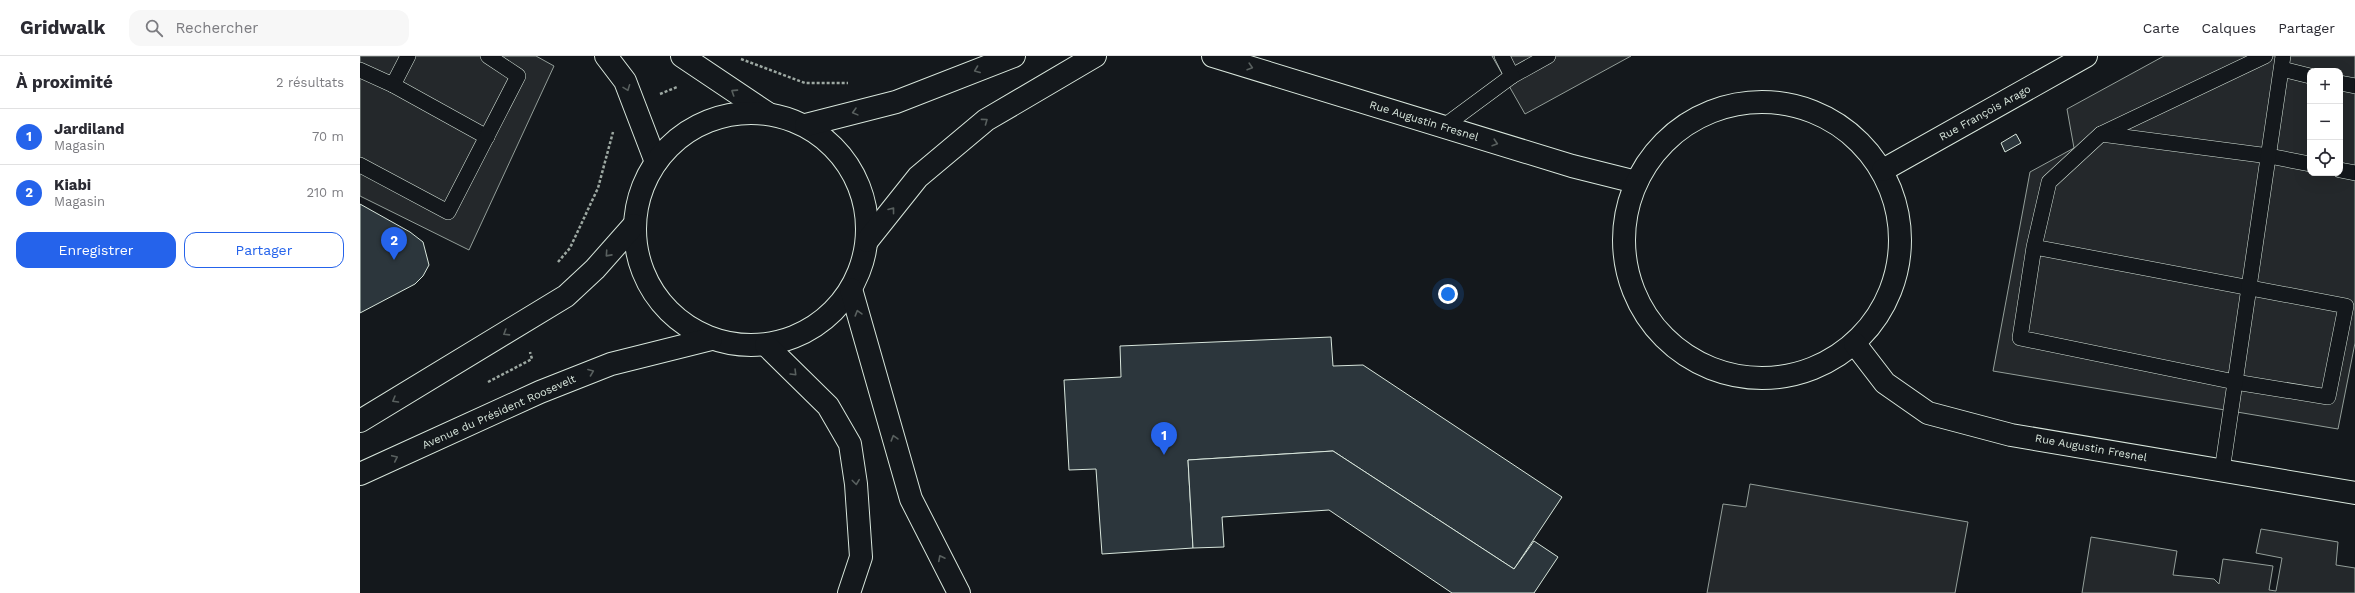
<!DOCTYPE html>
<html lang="fr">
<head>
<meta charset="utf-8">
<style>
	body { margin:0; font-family:"Work Sans",sans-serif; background:#f7f7f7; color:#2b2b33 }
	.controls { position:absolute; right:12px; top:12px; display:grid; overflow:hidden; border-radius:8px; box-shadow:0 4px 16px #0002 }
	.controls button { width:36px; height:36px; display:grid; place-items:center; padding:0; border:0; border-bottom:1px solid #e1e1e2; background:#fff; color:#2b2b33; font:20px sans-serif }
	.you { position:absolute; left:1088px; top:238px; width:14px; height:14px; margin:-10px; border:3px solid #fff; border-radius:50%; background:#1a73e8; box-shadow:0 0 0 6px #1a73e833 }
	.badge { display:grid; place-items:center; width:26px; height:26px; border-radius:50%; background:#2563eb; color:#fff; font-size:13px; font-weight:700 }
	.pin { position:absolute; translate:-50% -33px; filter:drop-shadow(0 1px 2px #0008) }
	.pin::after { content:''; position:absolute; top:21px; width:14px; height:12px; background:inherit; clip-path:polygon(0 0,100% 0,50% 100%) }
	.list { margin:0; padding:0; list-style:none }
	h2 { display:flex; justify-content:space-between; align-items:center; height:52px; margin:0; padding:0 16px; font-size:17px }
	h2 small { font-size:13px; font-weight:400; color:#7c7c81 }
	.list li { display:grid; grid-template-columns:26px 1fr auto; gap:12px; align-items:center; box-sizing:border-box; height:56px; padding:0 16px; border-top:1px solid #e1e1e2 }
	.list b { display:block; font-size:15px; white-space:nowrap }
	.list p { margin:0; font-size:13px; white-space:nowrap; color:#7c7c81 }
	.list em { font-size:13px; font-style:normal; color:#7c7c81 }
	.actions { display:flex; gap:8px; padding:12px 16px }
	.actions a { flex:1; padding:9px 0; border:1px solid #2563eb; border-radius:12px; text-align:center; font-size:14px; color:#2563eb }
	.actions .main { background:#2563eb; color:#fff }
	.icon { flex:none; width:22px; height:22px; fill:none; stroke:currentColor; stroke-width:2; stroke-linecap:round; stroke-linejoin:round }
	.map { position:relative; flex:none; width:1995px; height:537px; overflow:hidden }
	header { display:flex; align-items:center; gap:24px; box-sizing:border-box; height:56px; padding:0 20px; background:#fff; border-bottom:1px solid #e1e1e2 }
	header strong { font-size:19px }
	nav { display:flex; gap:22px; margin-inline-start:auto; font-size:14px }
	.search { width:280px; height:36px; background:#f7f7f7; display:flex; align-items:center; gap:10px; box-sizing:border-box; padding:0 14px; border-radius:12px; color:#7c7c81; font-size:15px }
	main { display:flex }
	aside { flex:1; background:#fff }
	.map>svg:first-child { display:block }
	.parking { fill:#24282b; stroke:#939e99; fill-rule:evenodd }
	.building { fill:#2c363c; stroke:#d8e6dc }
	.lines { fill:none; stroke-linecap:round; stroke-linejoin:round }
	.service-casing { stroke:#d8e6dc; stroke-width:16 }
	.minor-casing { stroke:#d8e6dc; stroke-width:24 }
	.secondary-casing { stroke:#d8e6dc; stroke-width:24 }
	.primary-casing { stroke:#d8e6dc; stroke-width:24 }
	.path { stroke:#9da8a2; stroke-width:2.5; stroke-dasharray:3 2; stroke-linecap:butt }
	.service { stroke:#14181c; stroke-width:15 }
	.minor { stroke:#14181c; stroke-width:22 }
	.secondary { stroke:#14181c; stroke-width:22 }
	.primary { stroke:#14181c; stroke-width:22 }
	.oneway { stroke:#59605f }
	.labels { text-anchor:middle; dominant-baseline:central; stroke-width:3; stroke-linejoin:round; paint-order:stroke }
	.street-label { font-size:11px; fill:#d8e6dc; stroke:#14181c }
</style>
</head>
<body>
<header>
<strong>Gridwalk</strong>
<div class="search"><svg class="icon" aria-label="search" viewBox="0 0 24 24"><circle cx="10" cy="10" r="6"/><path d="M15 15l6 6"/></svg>Rechercher</div>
<nav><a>Carte</a><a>Calques</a><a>Partager</a></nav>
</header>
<main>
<aside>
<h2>À proximité<small>2 résultats</small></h2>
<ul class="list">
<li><span class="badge">1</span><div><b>Jardiland</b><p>Magasin</p></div><em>70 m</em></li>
<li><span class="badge">2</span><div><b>Kiabi</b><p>Magasin</p></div><em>210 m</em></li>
</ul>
<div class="actions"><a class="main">Enregistrer</a><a>Partager</a></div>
</aside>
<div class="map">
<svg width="1995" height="537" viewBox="0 0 1995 537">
	<rect width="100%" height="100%" fill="#14181c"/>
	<g class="parking">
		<path d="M0 0H176L194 10 109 194 0 140Z"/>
		<path d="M1132 0H1271L1165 58Z"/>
		<path d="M1804 0H1995V287L1978 373 1633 315 1670 116 1714 92 1707 53ZM1950 15H1980V117H1950Z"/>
		<path d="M1390 428 1608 466 1595 537H1347L1363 448 1386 451Z"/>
		<path d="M1901 473 1978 486 1976 509 1995 512V537H1722L1731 481 1817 495 1813 519 1854 523 1859 528 1863 503 1913 510 1909 534 1916 535 1922 502 1896 497Z"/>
	</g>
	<g class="building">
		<path d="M1656 78 1661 87 1645 96 1641 87Z"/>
		<path d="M0 148 50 176 63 186 69 209 63 220 55 228 0 257Z"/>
		<path d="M971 281 973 310 1003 309 1202 441 1154 513 973 395 828 404 833 492 742 498 736 413 709 414 704 324 761 321 760 290Z"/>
		<path d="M973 395 1154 513 1174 485 1198 501 1174 537H1092L969 454 862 461 864 491 833 492 828 404Z"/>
	</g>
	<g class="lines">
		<defs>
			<g id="service">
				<path d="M1142 0 1152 20 1188 0"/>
				<path d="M1922 13 1950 20"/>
				<path d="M0 14 33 29 48 0"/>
				<path d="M1980 27 1995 30"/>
				<path d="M33 29 127 81"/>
				<path d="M1083 71 1152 20"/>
				<path d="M1741 78 1905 0"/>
				<path d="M0 109 88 156 158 20 128 0"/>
				<path d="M1980 114 1995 117"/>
				<path d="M1674 191 1986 250 1968 341 1875 326 1660 282 1674 191 1689 126 1741 78 1909 100 1950 108"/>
				<path d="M1862 415 1923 0"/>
			</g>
			<g id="minor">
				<path d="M246 0 265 25 296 106"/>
				<path d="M322 0 407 57"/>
				<path d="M853 0 1212 110 1276 126"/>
				<circle cx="1402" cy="184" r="138"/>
				<path d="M1523 114 1726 0"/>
				<path d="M1495 288 1525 327 1568 357 1651 379 1995 437"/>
			</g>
			<g id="secondary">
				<circle cx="391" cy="173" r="116"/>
				<path d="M446 69 536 46 654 0"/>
				<path d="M507 185 558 121 626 64 735 0"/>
				<path d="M0 365 206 240 235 213 274 169"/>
				<path d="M0 418 180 336 251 308 351 283"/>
			</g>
			<g id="primary">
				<path d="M491 233 551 443 599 537"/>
				<path d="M406 289 468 350 490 388 496 428 501 501 489 537"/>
			</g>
		</defs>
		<use href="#service" class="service-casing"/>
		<use href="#minor" class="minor-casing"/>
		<use href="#secondary" class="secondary-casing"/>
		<use href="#primary" class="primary-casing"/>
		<g class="path">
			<path d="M381 3 445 27H488"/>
			<path d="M300 38 317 31"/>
			<path d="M198 206 210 192 238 132 253 76"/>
			<path d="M128 326 172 303 170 296"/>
		</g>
		<use href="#service" class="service"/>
		<use href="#minor" class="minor"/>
		<use href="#secondary" class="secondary"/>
		<use href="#primary" class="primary"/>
	</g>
	<defs><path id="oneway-chevron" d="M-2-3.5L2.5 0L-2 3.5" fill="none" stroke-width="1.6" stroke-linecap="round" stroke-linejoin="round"/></defs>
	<g class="oneway">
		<use href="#oneway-chevron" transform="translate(890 11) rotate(17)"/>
		<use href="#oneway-chevron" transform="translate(617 14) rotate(159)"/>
		<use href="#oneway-chevron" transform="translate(267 32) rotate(69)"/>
		<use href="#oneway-chevron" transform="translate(374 36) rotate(-147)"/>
		<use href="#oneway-chevron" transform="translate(495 56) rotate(165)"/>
		<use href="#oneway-chevron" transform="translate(625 65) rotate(-36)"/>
		<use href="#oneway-chevron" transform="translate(1135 87) rotate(17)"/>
		<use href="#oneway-chevron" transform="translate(532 154) rotate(-52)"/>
		<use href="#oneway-chevron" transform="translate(248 198) rotate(132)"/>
		<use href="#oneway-chevron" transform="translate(498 257) rotate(-106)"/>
		<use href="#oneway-chevron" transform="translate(146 277) rotate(148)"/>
		<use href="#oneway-chevron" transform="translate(231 316) rotate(-21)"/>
		<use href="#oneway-chevron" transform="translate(434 317) rotate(45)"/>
		<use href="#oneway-chevron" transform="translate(35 344) rotate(150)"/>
		<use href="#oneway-chevron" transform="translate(534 382) rotate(-106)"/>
		<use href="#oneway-chevron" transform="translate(35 402) rotate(-25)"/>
		<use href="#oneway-chevron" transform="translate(496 426) rotate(83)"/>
		<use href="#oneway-chevron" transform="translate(581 502) rotate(-117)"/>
	</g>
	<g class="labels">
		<g class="street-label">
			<text transform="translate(1625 57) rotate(-29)">Rue François Arago</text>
			<text transform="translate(1064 65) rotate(17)">Rue Augustin Fresnel</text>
			<text transform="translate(139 356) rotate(-24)">Avenue du Président Roosevelt</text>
			<text transform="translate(1731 392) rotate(10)">Rue Augustin Fresnel</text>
		</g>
	</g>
</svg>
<div class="controls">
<button>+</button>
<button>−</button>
<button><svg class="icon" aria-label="locate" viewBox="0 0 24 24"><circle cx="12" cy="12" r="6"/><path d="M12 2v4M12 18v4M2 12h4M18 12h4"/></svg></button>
</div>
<div class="you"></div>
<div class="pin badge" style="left:804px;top:399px">1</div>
<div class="pin badge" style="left:34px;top:204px">2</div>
</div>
</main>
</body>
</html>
